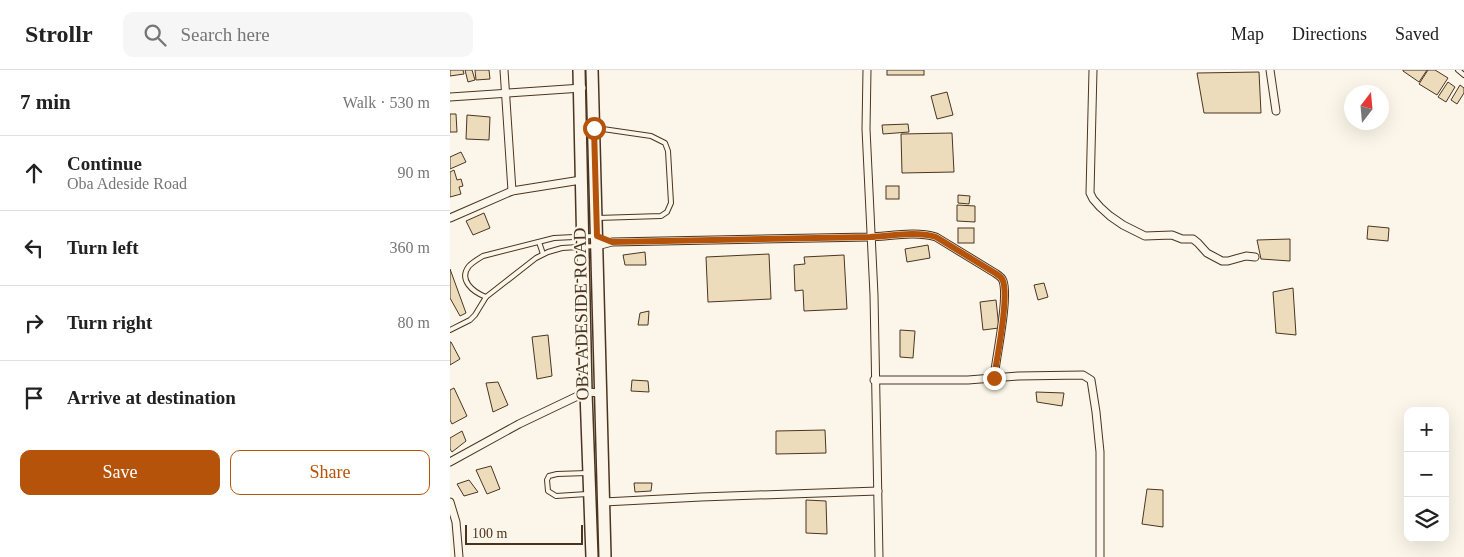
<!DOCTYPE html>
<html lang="en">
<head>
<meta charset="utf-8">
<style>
	body { margin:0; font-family:Georgia,serif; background:#f6f6f6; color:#222 }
	.controls { position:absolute; right:15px; bottom:15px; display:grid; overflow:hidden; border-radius:10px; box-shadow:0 5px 20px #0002 }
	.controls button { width:45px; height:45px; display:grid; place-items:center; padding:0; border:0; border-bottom:1px solid #e0e0e0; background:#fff; color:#222; font:25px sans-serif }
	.compass { position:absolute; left:894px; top:15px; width:45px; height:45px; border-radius:50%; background:#fff; box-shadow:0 5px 20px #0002; rotate:16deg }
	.scale { position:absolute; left:15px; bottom:12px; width:118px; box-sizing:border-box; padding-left:5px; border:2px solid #4a3520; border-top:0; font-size:14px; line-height:18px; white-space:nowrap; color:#4a3520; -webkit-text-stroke:4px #fbf6e9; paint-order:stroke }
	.stop { position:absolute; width:15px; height:15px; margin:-11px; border:4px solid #b45309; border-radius:50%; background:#fff }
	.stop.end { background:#b45309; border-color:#fff; box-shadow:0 1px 5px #0008 }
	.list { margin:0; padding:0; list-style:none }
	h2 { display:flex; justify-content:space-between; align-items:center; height:65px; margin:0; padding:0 20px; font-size:21px }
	h2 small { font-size:16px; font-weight:400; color:#767676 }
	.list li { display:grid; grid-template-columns:32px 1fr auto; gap:15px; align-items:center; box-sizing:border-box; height:75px; padding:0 20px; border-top:1px solid #e0e0e0 }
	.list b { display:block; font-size:19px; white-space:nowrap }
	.list p { margin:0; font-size:16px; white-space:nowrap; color:#767676 }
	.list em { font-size:16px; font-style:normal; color:#767676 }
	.actions { display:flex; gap:10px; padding:15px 20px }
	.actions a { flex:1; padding:11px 0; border:1px solid #b45309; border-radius:10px; text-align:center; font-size:18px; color:#b45309 }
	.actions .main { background:#b45309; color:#fff }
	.icon { flex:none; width:28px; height:28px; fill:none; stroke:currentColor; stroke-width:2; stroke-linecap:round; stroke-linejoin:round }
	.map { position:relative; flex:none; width:1014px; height:487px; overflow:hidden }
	header { display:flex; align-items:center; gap:30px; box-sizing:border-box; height:70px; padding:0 25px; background:#fff; border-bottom:1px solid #e0e0e0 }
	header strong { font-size:24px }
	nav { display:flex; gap:28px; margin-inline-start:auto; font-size:18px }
	.search { width:350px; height:45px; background:#f6f6f6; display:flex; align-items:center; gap:12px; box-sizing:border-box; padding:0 18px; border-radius:10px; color:#767676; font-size:19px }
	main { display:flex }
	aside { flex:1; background:#fff }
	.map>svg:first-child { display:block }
	.building { fill:#ecdcbc; stroke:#4a3520 }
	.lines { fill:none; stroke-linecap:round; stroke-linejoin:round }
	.lane-casing { stroke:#4a3520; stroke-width:6 }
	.street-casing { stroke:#4a3520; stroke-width:9 }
	.primary-casing { stroke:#4a3520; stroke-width:14 }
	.lane { stroke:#fbf6e9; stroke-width:4 }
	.street { stroke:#fbf6e9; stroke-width:7 }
	.primary { stroke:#fbf6e9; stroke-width:11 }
	.route { stroke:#b45309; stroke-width:6 }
	.labels { text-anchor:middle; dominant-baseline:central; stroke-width:4; stroke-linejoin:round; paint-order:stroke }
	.street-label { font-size:18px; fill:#4a3520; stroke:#fbf6e9 }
</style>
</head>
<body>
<header>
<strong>Strollr</strong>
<div class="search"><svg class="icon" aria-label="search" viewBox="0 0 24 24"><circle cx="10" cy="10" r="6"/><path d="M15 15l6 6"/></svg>Search here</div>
<nav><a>Map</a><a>Directions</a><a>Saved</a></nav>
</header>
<main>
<aside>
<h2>7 min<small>Walk · 530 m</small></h2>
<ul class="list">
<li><svg class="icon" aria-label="ahead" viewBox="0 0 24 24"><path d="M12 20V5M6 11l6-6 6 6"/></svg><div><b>Continue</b><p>Oba Adeside Road</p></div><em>90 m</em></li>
<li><svg class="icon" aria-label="left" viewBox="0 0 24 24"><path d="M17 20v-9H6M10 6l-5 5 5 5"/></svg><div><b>Turn left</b></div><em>360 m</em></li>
<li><svg class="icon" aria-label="right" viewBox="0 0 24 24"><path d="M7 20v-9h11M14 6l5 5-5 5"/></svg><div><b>Turn right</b></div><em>80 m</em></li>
<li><svg class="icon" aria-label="arrive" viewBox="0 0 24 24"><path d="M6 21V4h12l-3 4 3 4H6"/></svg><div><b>Arrive at destination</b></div></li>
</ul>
<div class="actions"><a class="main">Save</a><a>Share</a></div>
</aside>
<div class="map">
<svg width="1014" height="487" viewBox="0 0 1014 487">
	<rect width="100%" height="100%" fill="#fbf6e9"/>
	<g class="building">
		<path d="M0 0H13L14 4 0 6Z"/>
		<path d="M15 0H22L25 10 18 12Z"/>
		<path d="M25 0H39L40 9 26 10Z"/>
		<rect x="437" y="0" width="37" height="5"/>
		<path d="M953 0H977L969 12 953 1Z"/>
		<path d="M978 0H985L998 8 987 25 969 14Z"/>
		<path d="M809 2 811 43H754L747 3Z"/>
		<path d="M998 12 1005 17 996 32 988 27Z"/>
		<path d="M1010 15 1014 18V23L1007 34 1001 30Z"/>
		<path d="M497 22 503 45 487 49 481 26Z"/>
		<path d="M0 44H6L7 62H0Z"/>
		<path d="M17 45 40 47 39 70 16 69Z"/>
		<path d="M458 54 459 62 433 64 432 55Z"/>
		<path d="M502 63 504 102 452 103 451 64Z"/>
		<path d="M11 82 16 92 0 99V87Z"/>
		<path d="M4 100 7 110 11 109 13 116 9 117 11 124 0 127V102Z"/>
		<rect x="436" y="116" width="13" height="13"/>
		<path d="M508 125 520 126 519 134 508 133Z"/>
		<path d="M507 135 525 136V152L507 151Z"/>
		<path d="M34 143 40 158 23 165 16 151Z"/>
		<path d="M918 156 939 158 938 171 917 169Z"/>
		<rect x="508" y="158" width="16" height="15"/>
		<path d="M840 169V191L811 189 807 170Z"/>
		<path d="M478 175 480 188 457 192 455 179Z"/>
		<path d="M195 182 196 195H175L173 185Z"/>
		<path d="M319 184 321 229 258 232 256 187Z"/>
		<path d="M394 185 397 239 354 241 353 220 345 221 344 195 355 194 354 187Z"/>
		<path d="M0 199 16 243 10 246 0 228Z"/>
		<path d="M594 213 598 227 588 230 584 215Z"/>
		<path d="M843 218 846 265 826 263 823 222Z"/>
		<path d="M546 230 549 258 533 260 530 232Z"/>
		<path d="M199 241 198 255H188L190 243Z"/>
		<path d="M450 260 465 261 463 288 450 287Z"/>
		<path d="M98 265 102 306 87 309 82 267Z"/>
		<path d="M0 272H1L10 289 0 295Z"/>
		<path d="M182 310 198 311 199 322 181 321Z"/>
		<path d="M48 312 58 335 43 342 36 313Z"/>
		<path d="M4 318 17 346 2 354 0 350V320Z"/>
		<path d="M586 322 614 323 612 336 587 332Z"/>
		<path d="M375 360 376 383 326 384V361Z"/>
		<path d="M12 361 16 371 2 382 0 379V368Z"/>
		<path d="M41 396 50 419 37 424 26 400Z"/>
		<path d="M19 410 28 422 14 426 7 414Z"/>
		<path d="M184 413H202L201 421 185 422Z"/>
		<path d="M697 419 713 420V457L692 454Z"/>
		<path d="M356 430 376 431 377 464 356 463Z"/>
	</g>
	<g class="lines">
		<defs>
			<g id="lane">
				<path d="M1008 0 1014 5"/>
				<path d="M146 58 201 66 215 73 218 81 221 133 217 142 211 146 147 148"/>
				<path d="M89 172 93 184"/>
				<path d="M36 227C23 222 8 210 19 196 23 192 28 189 33 186L104 168 144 166"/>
				<path d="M0 260 20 250 25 245 36 227 86 188 98 182 112 178 145 176"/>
				<path d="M137 403 107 404 99 406 97 410 98 421 106 426 137 424"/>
			</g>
			<g id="street">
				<path d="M54 0 62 121"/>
				<path d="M417 0 416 59 424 225 429 487"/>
				<path d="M643 0 640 123 643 129 650 137 660 146 673 155 695 166 722 165 732 169H743L748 173 757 183 772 191H778L796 186 805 187"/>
				<path d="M820 0 826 41"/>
				<path d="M0 27 132 18"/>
				<path d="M0 148 62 121 131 110"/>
				<path d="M147 176 162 172 420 167C441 166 466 161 486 167L545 203C548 205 552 207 553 211 559 228 546 287 544 308"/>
				<path d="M424 310H518L568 306 633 305 641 310 646 342 650 382V487"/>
				<path d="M0 392 69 354 136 322 151 323"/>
				<path d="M0 432 6 452 9 487"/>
				<path d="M154 432 251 427 428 421"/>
			</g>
			<g id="primary">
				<path d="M129 0 136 322 142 487"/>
				<path d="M142 0 155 487"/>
			</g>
		</defs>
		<use href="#lane" class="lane-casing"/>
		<use href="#street" class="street-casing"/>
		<use href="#primary" class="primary-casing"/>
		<use href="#lane" class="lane"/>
		<use href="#street" class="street"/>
		<use href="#primary" class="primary"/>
	</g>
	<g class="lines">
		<path class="route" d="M144 58 147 166 162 172 420 167C441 166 466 161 486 167L545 203C548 205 552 207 553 211 559 228 547 287 544 308"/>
	</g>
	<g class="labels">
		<g class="street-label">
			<text transform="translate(131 244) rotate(-91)">OBA ADESIDE ROAD</text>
		</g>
	</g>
</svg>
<div class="controls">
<button>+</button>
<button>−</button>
<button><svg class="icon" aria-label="layers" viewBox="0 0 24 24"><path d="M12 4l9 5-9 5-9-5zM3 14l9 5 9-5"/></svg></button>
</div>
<svg class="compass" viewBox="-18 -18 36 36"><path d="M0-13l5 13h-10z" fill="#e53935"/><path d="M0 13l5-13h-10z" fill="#767676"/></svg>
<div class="scale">100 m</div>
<div class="stop" style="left:144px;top:58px"></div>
<div class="stop end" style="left:544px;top:308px"></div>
</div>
</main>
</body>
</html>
